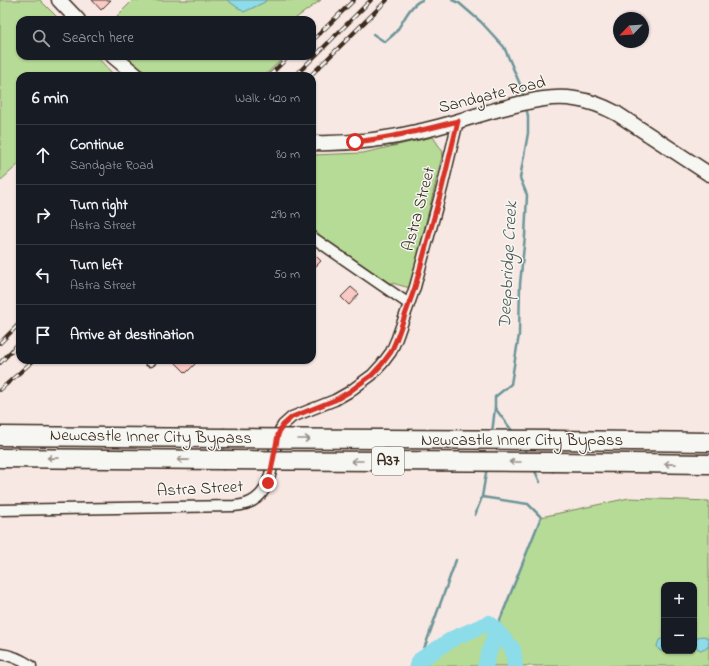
<!DOCTYPE html>
<html lang="en">
<head>
<meta charset="utf-8">
<style>
	body { margin:0; font-family:"Indie Flower",sans-serif; background:#242831; color:#f1f3f6 }
	.controls { position:absolute; right:12px; bottom:12px; display:grid; overflow:hidden; border-radius:8px; box-shadow:0 1px 3px #0004 }
	.controls button { width:36px; height:36px; display:grid; place-items:center; padding:0; border:0; border-bottom:1px solid #363941; background:#171b24; color:#f1f3f6; font:20px sans-serif }
	.compass { position:absolute; left:613px; top:12px; width:36px; height:36px; border-radius:50%; background:#171b24; box-shadow:0 1px 3px #0004; rotate:245deg }
	.stop { position:absolute; width:12px; height:12px; margin:-9px; border:3px solid #d93025; border-radius:50%; background:#fff }
	.stop.end { background:#d93025; border-color:#fff; box-shadow:0 1px 4px #0008 }
	.list { margin:0; padding:0; list-style:none }
	h2 { display:flex; justify-content:space-between; align-items:center; height:52px; margin:0; padding:0 16px; font-size:17px }
	h2 small { font-size:13px; font-weight:400; color:#9ea1a6 }
	.list li { display:grid; grid-template-columns:26px 1fr auto; gap:12px; align-items:center; box-sizing:border-box; height:60px; padding:0 16px; border-top:1px solid #363941 }
	.list b { display:block; font-size:15px; white-space:nowrap }
	.list p { margin:0; font-size:13px; white-space:nowrap; color:#9ea1a6 }
	.list em { font-size:13px; font-style:normal; color:#9ea1a6 }
	.icon { flex:none; width:22px; height:22px; fill:none; stroke:currentColor; stroke-width:2; stroke-linecap:round; stroke-linejoin:round }
	.map { position:relative; flex:none; width:709px; height:666px; overflow:hidden }
	.search { position:absolute; background:#171b24; box-shadow:0 1px 3px #0004; left:16px; top:16px; width:300px; height:44px; display:flex; align-items:center; gap:10px; box-sizing:border-box; padding:0 14px; border-radius:12px; color:#9ea1a6; font-size:15px }
	.panel { position:absolute; background:#171b24; box-shadow:0 1px 3px #0004; left:16px; top:72px; width:300px; height:292px; border-radius:12px }
	.map>svg:first-child { display:block }
	.green { fill:#b6db96; stroke:#78825a; fill-rule:evenodd }
	.water { fill:#8cdce9; stroke:#6c9598 }
	.lines { fill:none; stroke-linecap:round; stroke-linejoin:round }
	.stream { stroke:#6c9598; stroke-width:2.5 }
	.river { stroke:#8cdce9; stroke-width:16 }
	.building { fill:#fac9c5; stroke:#3b2a1e }
	.minor-casing { stroke:#3b2a1e; stroke-width:13 }
	.secondary-casing { stroke:#3b2a1e; stroke-width:17 }
	.motorway-casing { stroke:#3b2a1e; stroke-width:21 }
	.minor { stroke:#f6f6f2; stroke-width:10 }
	.secondary { stroke:#f6f6f2; stroke-width:14 }
	.motorway { stroke:#f6f6f2; stroke-width:18 }
	.rail-casing { stroke:#3b2a1e; stroke-width:4 }
	.rail { stroke:#f6f6f2; stroke-width:2.5; stroke-dasharray:8; stroke-linecap:butt }
	.motorway-bridge-casing { stroke:#3b2a1e; stroke-width:21; stroke-linecap:butt }
	.motorway-bridge { stroke:#f6f6f2; stroke-width:18 }
	.oneway { stroke:#989088 }
	.route { stroke:#d93025; stroke-width:5 }
	.labels { text-anchor:middle; dominant-baseline:central; stroke-width:3; stroke-linejoin:round; paint-order:stroke }
	.shield { fill:#f6f6f2; stroke:#73675e; stroke-width:1 }
	.shield-label { font-size:16px; font-weight:bold; fill:#3b2a1e }
	.street-label { font-size:17px; fill:#3b2a1e; stroke:#f6f6f2 }
	.water-label { font-size:18px; font-style:italic; fill:#4f5651; stroke:#f6f6f2 }
</style>
</head>
<body>
<div class="map">
<svg width="709" height="666" viewBox="0 0 709 666">
	<rect width="100%" height="100%" fill="#f7e8e4"/>
	<filter id="ink" filterUnits="userSpaceOnUse"><feTurbulence type="fractalNoise" baseFrequency=".025" numOctaves="2"/><feDisplacementMap in="SourceGraphic" scale="8" xChannelSelector="R" yChannelSelector="G"/><feConvolveMatrix kernelMatrix="1 2 1 2 8 2 1 2 1" color-interpolation-filters="sRGB"/></filter>
	<g filter="url(#ink)">
		<g class="green">
			<path d="M0 0H40L60 20H20V56H96L115 76H20V163L0 181Z"/>
			<path d="M133 0H321L296 18 297 20H113Z"/>
			<path d="M125 56H285L264 76H150Z"/>
			<path d="M433 137 443 152 410 288 388 282 312 230V155L363 153Z"/>
			<path d="M629 498 709 501V666H418L420 660 454 638 489 623 496 629 541 517ZM664 585H694V651H664Z"/>
		</g>
		<g class="water">
			<path d="M227 0H266L265 2 244 12Z"/>
			<circle cx="702" cy="643" r="7"/>
			<path d="M664 638V651H668L663 652 659 650 657 646 659 640Z"/>
		</g>
		<g class="lines">
			<g class="stream">
				<path d="M452 0 459 3 481 22 504 47 522 89 524 98"/>
				<path d="M373 34 385 42C388 39 392 36 395 33 403 23 409 5 422 0"/>
				<path d="M495 408V397L511 384 519 335 520 284 525 236 527 195 520 178 528 133V116L526 107"/>
				<path d="M492 433 495 408 513 432"/>
				<path d="M523 446 528 456"/>
				<path d="M487 467 482 497 528 504 541 517 496 630"/>
				<path d="M534 469 540 482"/>
				<path d="M475 515 482 497"/>
				<path d="M420 660 456 560"/>
			</g>
			<g class="river">
				<path d="M417 666 420 660 454 638 489 623 513 649 515 666"/>
				<path d="M485 666 496 630"/>
			</g>
		</g>
		<g class="building">
			<path d="M92 0H111L101 10Z"/>
			<path d="M312 252 321 261 312 270Z"/>
			<path d="M351 287 359 294 349 305 341 297Z"/>
			<path d="M173 360H199L186 373Z"/>
		</g>
		<g class="lines">
			<defs>
				<g id="minor">
					<path d="M312 237 409 304"/>
					<path d="M150 361 151 360"/>
					<path d="M0 510 234 506C275 503 270 465 278 435L280 430 283 425 292 417 335 400 349 392 361 383 372 375 382 364 391 352 397 338 415 287 442 188 458 121"/>
					<path d="M0 654C11 655 22 660 31 666"/>
				</g>
				<g id="secondary">
					<path d="M59 0 78 20"/>
					<path d="M113 56 137 76"/>
					<path d="M312 143C349 144 385 140 421 131 449 125 476 115 503 108 527 102 551 95 575 99 590 101 603 106 616 113L709 174"/>
				</g>
				<g id="motorway">
					<path d="M0 436 223 438"/>
					<path d="M555 440 709 442"/>
					<path d="M0 458 222 460"/>
					<path d="M554 462 709 464"/>
				</g>
			</defs>
			<use href="#minor" class="minor-casing"/>
			<use href="#secondary" class="secondary-casing"/>
			<use href="#motorway" class="motorway-casing"/>
			<use href="#minor" class="minor"/>
			<use href="#secondary" class="secondary"/>
			<use href="#motorway" class="motorway"/>
			<defs>
				<g id="rail">
					<path d="M312 41 354 0"/>
					<path d="M269 76 289 56"/>
					<path d="M295 76 371 0"/>
					<path d="M310 76 387 0"/>
					<path d="M0 343 20 323"/>
					<path d="M0 363 20 342"/>
					<path d="M0 390 34 360"/>
				</g>
			</defs>
			<use href="#rail" class="rail-casing"/>
			<use href="#rail" class="rail"/>
			<defs>
				<g id="motorway-bridge">
					<path d="M223 438 555 440"/>
					<path d="M222 460 554 462"/>
				</g>
			</defs>
			<use href="#motorway-bridge" class="motorway-bridge-casing"/>
			<use href="#motorway-bridge" class="motorway-bridge"/>
		</g>
		<defs><path id="oneway-shaft" d="M-6 0H5M1.5-3L5.5 0L1.5 3" fill="none" stroke-width="1.6" stroke-linecap="round" stroke-linejoin="round"/></defs>
		<g class="oneway">
			<use href="#oneway-shaft" transform="translate(304 439)"/>
			<use href="#oneway-shaft" transform="translate(53 458) rotate(-179)"/>
			<use href="#oneway-shaft" transform="translate(183 460) rotate(-179)"/>
			<use href="#oneway-shaft" transform="translate(357 461) rotate(-180)"/>
			<use href="#oneway-shaft" transform="translate(515 462) rotate(-180)"/>
			<use href="#oneway-shaft" transform="translate(670 464) rotate(-179)"/>
		</g>
	</g>
	<g class="lines" filter="url(#ink)">
		<path class="route" d="M268 483 270 476 278 435 280 430 283 425 292 417 335 400 349 392 361 383 372 375 382 364 391 352 397 338 415 287 442 188 458 121C424 130 390 138 355 142"/>
	</g>
	<g class="labels">
		<rect class="shield" x="372" y="447" width="32" height="28" rx="3"/>
		<g class="shield-label">
			<text x="388" y="461">A37</text>
		</g>
		<g class="street-label">
			<text transform="translate(492 95) rotate(-14)">Sandgate Road</text>
			<text transform="translate(419 209) rotate(-75)">Astra Street</text>
			<text transform="translate(151 437) rotate(1)">Newcastle Inner City Bypass</text>
			<text x="522" y="440">Newcastle Inner City Bypass</text>
			<text transform="translate(200 489) rotate(-3)">Astra Street</text>
		</g>
		<g class="water-label">
			<text transform="translate(509 265) rotate(-87)">Deepbridge Creek</text>
		</g>
	</g>
</svg>
<div class="controls">
<button>+</button>
<button>−</button>
</div>
<svg class="compass" viewBox="-18 -18 36 36"><path d="M0-13l5 13h-10z" fill="#e53935"/><path d="M0 13l5-13h-10z" fill="#9ea1a6"/></svg>
<div class="stop" style="left:355px;top:142px"></div>
<div class="stop end" style="left:268px;top:483px"></div>
<div class="search"><svg class="icon" aria-label="search" viewBox="0 0 24 24"><circle cx="10" cy="10" r="6"/><path d="M15 15l6 6"/></svg>Search here</div>
<section class="panel">
<h2>6 min<small>Walk · 420 m</small></h2>
<ul class="list">
<li><svg class="icon" aria-label="ahead" viewBox="0 0 24 24"><path d="M12 20V5M6 11l6-6 6 6"/></svg><div><b>Continue</b><p>Sandgate Road</p></div><em>80 m</em></li>
<li><svg class="icon" aria-label="right" viewBox="0 0 24 24"><path d="M7 20v-9h11M14 6l5 5-5 5"/></svg><div><b>Turn right</b><p>Astra Street</p></div><em>290 m</em></li>
<li><svg class="icon" aria-label="left" viewBox="0 0 24 24"><path d="M17 20v-9H6M10 6l-5 5 5 5"/></svg><div><b>Turn left</b><p>Astra Street</p></div><em>50 m</em></li>
<li><svg class="icon" aria-label="arrive" viewBox="0 0 24 24"><path d="M6 21V4h12l-3 4 3 4H6"/></svg><div><b>Arrive at destination</b></div></li>
</ul>
</section>
</div>
</body>
</html>
